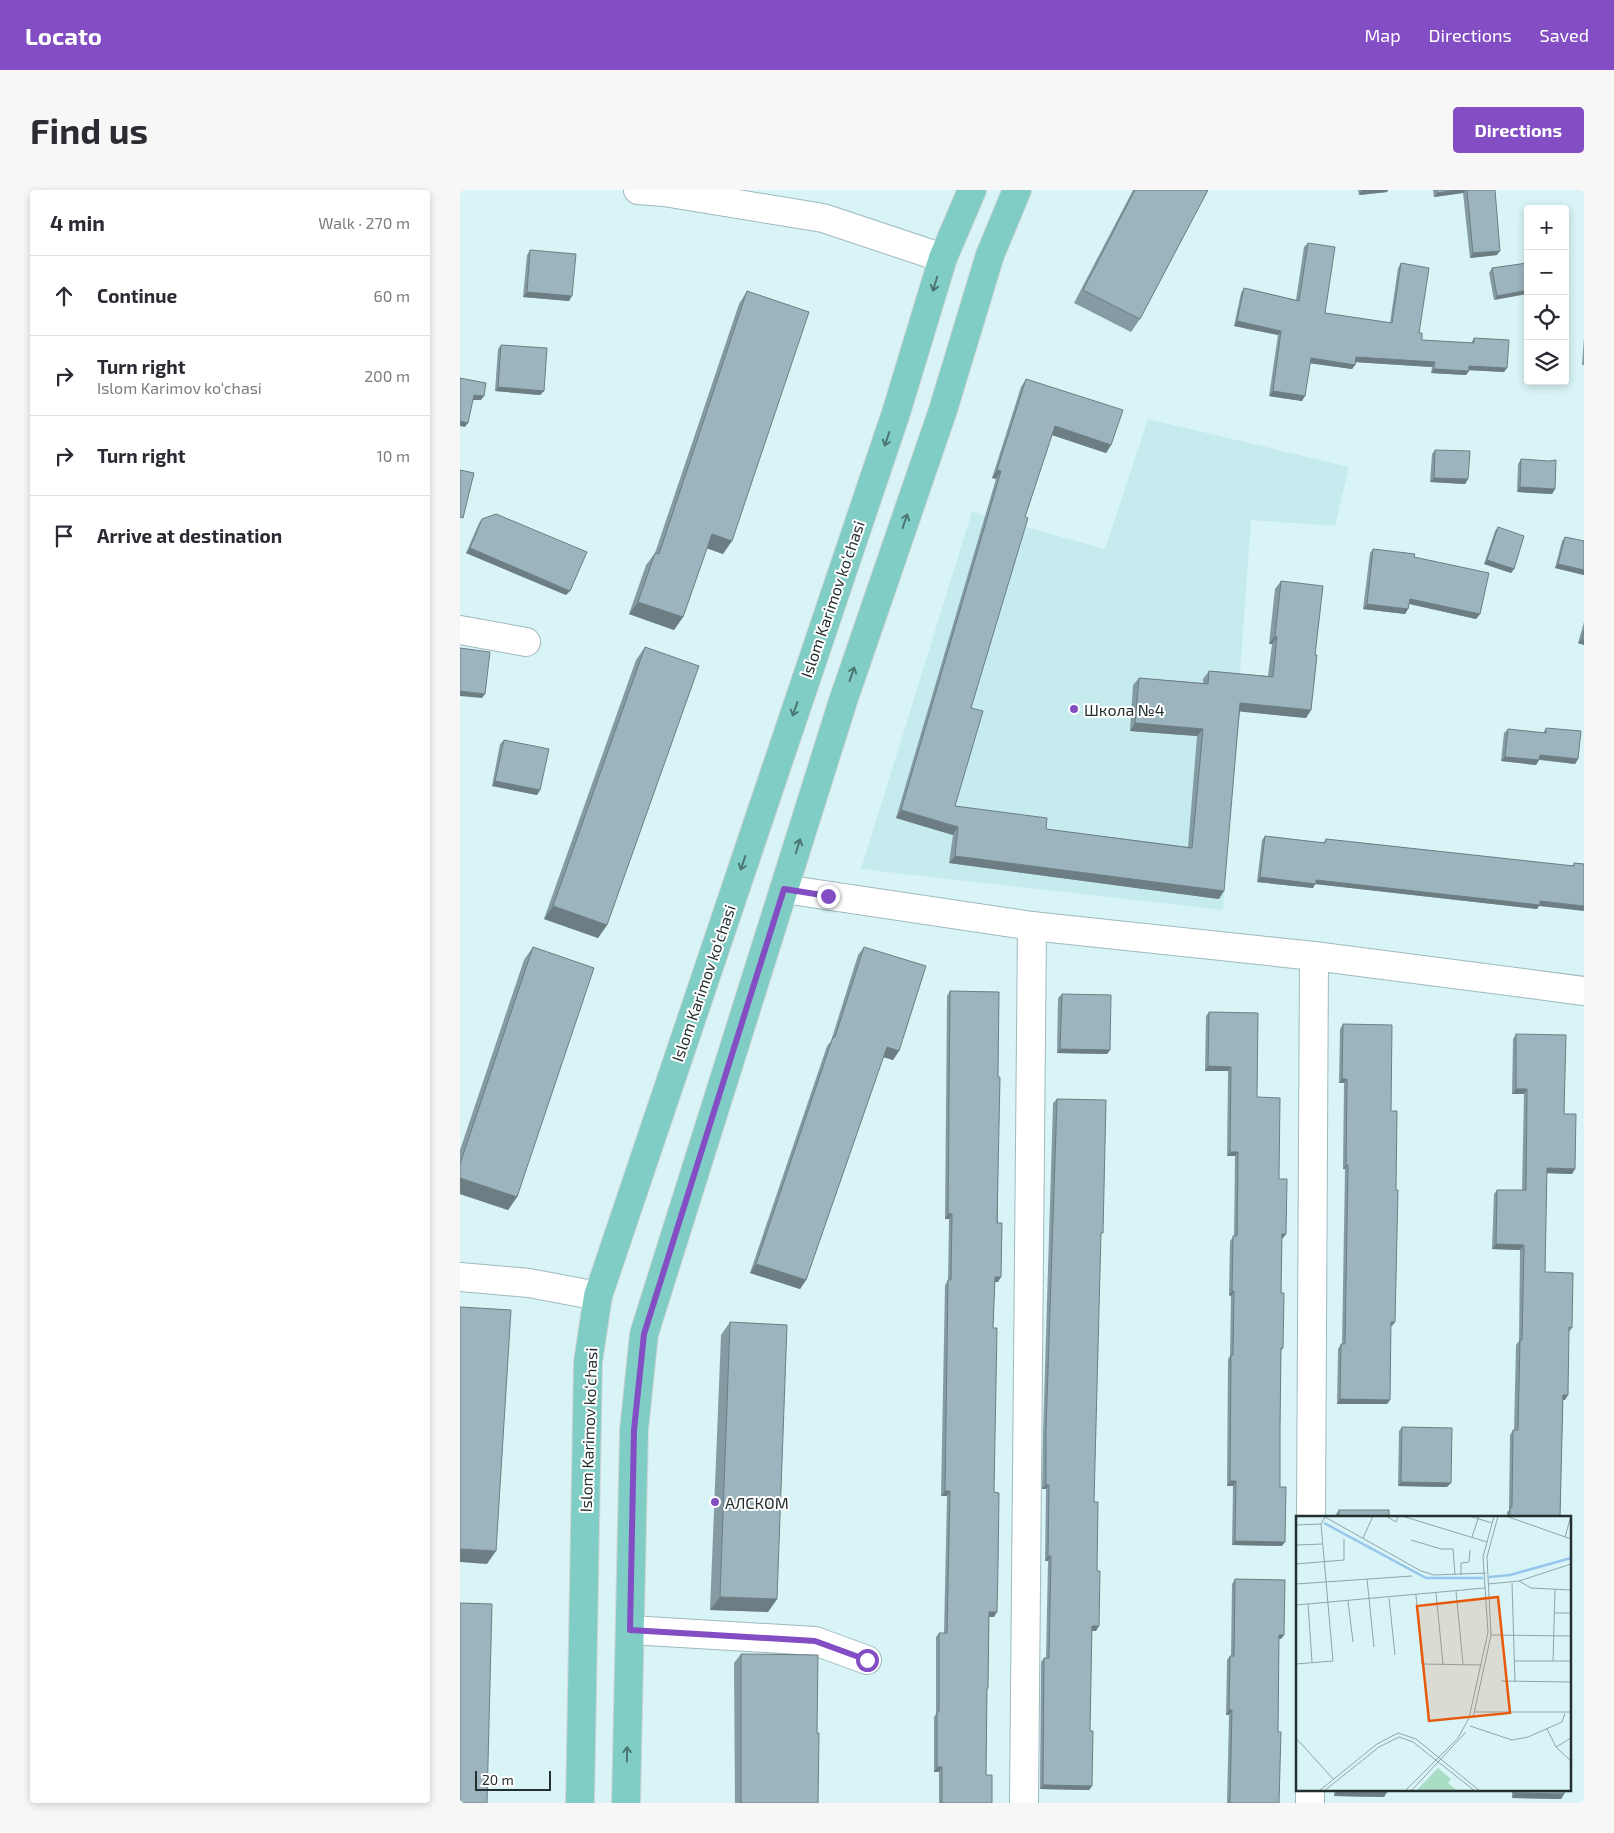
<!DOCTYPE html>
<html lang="en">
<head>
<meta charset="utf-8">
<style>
	body { margin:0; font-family:"Exo 2",sans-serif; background:#f7f7f7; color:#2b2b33 }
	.controls { position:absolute; right:15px; top:15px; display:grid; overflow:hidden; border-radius:5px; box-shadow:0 2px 8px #0003 }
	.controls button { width:45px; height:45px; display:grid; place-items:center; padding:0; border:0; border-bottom:1px solid #e1e1e2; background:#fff; color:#2b2b33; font:25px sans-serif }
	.scale { position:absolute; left:15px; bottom:12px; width:76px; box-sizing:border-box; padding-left:5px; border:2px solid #242f30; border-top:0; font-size:14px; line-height:18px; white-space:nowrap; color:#242f30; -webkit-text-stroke:4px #fff; paint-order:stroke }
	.stop { position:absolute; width:15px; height:15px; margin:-11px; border:4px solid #834dc4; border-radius:50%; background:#fff }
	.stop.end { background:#834dc4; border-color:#fff; box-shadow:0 1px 5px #0008 }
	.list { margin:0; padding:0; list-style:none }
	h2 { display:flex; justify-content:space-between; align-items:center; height:65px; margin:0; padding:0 20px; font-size:21px }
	h2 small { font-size:16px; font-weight:400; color:#7c7c81 }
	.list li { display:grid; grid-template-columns:32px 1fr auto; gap:15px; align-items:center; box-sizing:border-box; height:80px; padding:0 20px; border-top:1px solid #e1e1e2 }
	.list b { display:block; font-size:19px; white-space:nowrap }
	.list p { margin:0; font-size:16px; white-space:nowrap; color:#7c7c81 }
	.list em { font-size:16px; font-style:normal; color:#7c7c81 }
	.icon { flex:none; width:28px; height:28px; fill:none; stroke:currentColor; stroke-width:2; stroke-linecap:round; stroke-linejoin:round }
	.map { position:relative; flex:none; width:1124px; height:1613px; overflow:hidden; border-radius:5px }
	header { display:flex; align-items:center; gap:30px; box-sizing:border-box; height:70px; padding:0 25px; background:#834dc4; color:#fff }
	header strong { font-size:24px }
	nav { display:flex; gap:28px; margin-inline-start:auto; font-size:18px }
	.intro { display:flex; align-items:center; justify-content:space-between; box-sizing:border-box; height:120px; padding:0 30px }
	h1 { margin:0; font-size:35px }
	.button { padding:12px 22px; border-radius:5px; background:#834dc4; color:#fff; font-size:18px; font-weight:700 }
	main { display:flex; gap:30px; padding:0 30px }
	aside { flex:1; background:#fff; border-radius:5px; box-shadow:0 2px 8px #0003 }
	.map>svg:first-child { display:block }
	.built { fill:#c5ebef }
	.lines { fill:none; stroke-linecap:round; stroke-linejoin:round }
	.minor-casing { stroke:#9fbabd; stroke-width:30 }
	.major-casing { stroke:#d3d5d6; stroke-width:30 }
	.minor { stroke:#fff; stroke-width:28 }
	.major { stroke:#80cdc5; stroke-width:28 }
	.wall { fill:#859ba3 }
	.shaded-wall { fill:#6c7e84 }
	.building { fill:#9bb4bd; stroke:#6c7e84 }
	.oneway { stroke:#4d7673 }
	.route { stroke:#834dc4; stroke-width:6 }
	.poi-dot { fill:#834dc4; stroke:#fff; stroke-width:2 }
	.labels { text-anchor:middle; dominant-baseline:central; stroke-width:4; stroke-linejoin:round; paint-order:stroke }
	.street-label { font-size:16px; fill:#242f30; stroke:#fff }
	.poi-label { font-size:16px; fill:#242f30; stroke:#fff; text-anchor:start }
	.inset-river { fill:none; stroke:#97c6ec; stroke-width:2.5 }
	.inset-road { fill:none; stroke:#90a5a7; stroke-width:1 }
	.view { fill:#e8590c; fill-opacity:0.15; stroke:#e8590c; stroke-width:2.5 }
	.inset-edge { fill:none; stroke:#242f30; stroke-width:2.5 }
</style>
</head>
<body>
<header>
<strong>Locato</strong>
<nav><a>Map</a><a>Directions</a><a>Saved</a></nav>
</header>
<div class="intro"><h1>Find us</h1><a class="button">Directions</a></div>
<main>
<aside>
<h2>4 min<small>Walk · 270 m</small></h2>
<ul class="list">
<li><svg class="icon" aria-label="ahead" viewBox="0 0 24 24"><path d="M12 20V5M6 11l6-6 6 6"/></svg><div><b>Continue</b></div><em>60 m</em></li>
<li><svg class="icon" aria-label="right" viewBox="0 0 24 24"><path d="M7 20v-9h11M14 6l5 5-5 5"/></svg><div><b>Turn right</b><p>Islom Karimov ko‘chasi</p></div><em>200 m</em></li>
<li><svg class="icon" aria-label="right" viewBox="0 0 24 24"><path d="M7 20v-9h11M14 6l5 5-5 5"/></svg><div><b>Turn right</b></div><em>10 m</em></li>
<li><svg class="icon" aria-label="arrive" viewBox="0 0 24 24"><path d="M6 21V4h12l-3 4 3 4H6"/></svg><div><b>Arrive at destination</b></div></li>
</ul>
</aside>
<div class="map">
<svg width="1124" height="1613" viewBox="0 0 1124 1613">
	<rect width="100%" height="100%" fill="#d8f4f7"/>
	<path class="built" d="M688 229 889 277 875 336 791 330 763 720 401 679 512 322 645 359Z"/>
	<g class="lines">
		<defs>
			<g id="minor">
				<path d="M178 0 204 2 363 28 483 68"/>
				<path d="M0 440 66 452"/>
				<path d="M324 699 572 736 854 766 1124 801"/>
				<path d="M0 1087 69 1093 138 1106"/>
				<path d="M851 1327 854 766"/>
				<path d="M170 1440 355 1451 407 1470"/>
				<path d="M564 1613 572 736"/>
				<path d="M850 1613V1599"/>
			</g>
			<g id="major">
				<path d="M120 1613 128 1172 138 1106 436 223 483 68 512 0"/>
				<path d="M166 1613 174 1240 184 1144 383 511 483 220 530 65 557 0"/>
			</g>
		</defs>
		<use href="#minor" class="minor-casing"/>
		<use href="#major" class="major-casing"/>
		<use href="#minor" class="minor"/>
		<use href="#major" class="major"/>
	</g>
	<g class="wall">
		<path d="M673 0H748L680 129 671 142 614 113Z"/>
		<path d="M898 0H928L927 2 899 5Z"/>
		<path d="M973 0H1035L1037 65 1010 68 1003 3 974 7Z"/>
		<path d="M848 53 865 123 930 133 938 78 941 73 959 143 962 150 1011 153 1014 148 1044 182 1009 180 1006 185 971 183 972 177 896 172 895 175 892 179 850 173 842 211 809 206 818 145 774 136 781 103 784 98 836 110 844 57Z"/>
		<path d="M70 60 109 111 63 107 67 65Z"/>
		<path d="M1067 73 1034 110 1029 83 1032 78Z"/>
		<path d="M287 101 263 364 247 358 223 427 214 440 169 424 186 375 195 363 279 114Z"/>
		<path d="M1124 147V175H1122Z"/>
		<path d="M41 155 84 201 80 205 35 201 38 159Z"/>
		<path d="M566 189 651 255 646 263 592 245 565 327 511 518 495 616 586 639 728 657 737 546 670 541 673 495 679 488 743 493V489L749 481 808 486 812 454H809L815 399 821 391 855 465 851 520 846 528 780 521 759 709 489 673 493 645 436 628 536 289 532 288 561 197Z"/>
		<path d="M975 260 1008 289 1005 294 970 292 972 264Z"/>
		<path d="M1061 269 1095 299 1092 304 1057 302 1058 274Z"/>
		<path d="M22 329 106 405 6 363 19 333Z"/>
		<path d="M1038 337 1054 379 1051 383 1024 374 1035 341Z"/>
		<path d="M1105 347 1124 351V385L1095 378 1102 351Z"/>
		<path d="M913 359 954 367 1020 424 1016 429 949 414 948 419 945 424 903 419 910 363Z"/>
		<path d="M1124 432V455L1118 453Z"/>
		<path d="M185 457 147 735 138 748 84 729 176 470Z"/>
		<path d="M1086 538 1118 569 1115 574 1079 570 1076 575 1041 571 1044 543 1048 539 1083 543Z"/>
		<path d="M44 550 80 600 77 605 32 596 40 554Z"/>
		<path d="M805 646 863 653 866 649 1112 676 1114 673 1124 674 1079 716 1077 719 855 694 853 698 797 692 802 650Z"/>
		<path d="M73 757 57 1007 48 1020 0 1004V960L64 770Z"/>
		<path d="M404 757 439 861 433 870 423 867 346 1090 340 1099 290 1083 367 856 371 851 398 765Z"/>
		<path d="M490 801 538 887V1092H535L533 1138 534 1302V1427H529L528 1498 527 1500 526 1585 532 1613H479V1582H474V1527L476 1524V1447L479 1443H484L487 1306H481L485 1095 488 1090 489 1029H485L487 806Z"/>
		<path d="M602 804 650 860 647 864 597 863 598 808Z"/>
		<path d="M749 822 797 907 819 989 826 1044 823 1048H822L821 1103 823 1158 821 1161 820 1237V1297L822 1356 772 1355 773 1296H767L768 1169 770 1166 771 1106 769 1105 770 1051 774 1046 775 966H767L768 881H745L746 826Z"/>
		<path d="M883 834 931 921 932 1136H931L930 1210 927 1214H877L878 1159 881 1154H882L885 979H883L884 893H879L880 839Z"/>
		<path d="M1056 844 1104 924 1115 979 1112 984 1086 983 1085 1082 1112 1138 1109 1142 1105 1210H1103L1100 1327H1047V1322L1049 1320 1050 1245 1053 1240H1054L1056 1155 1059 1151 1060 1060 1032 1059 1034 1004 1037 1000H1062L1064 904H1052L1053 849Z"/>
		<path d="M597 909 640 1046 634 1312 637 1381 636 1441H631L630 1541 632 1596 629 1600 580 1599 581 1472 584 1468H586L588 1371H585L586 1299H582L583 1244 593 913Z"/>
		<path d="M270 1132 317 1409 308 1422 250 1420 261 1145Z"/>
		<path d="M942 1237 987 1297 938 1296 939 1241Z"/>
		<path d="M879 1320 929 1327H876V1324Z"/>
		<path d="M775 1389 824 1445 821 1449H819L818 1542 819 1613H767L769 1525H766L767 1470 770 1466H771L772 1394Z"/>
		<path d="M281 1464 357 1543 358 1613H275L274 1473Z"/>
		<path d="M874 1599H927V1602L924 1607 874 1606Z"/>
		<path d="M1052 1599H1105L1104 1604 1101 1609 1052 1608Z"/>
	</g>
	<g class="shaded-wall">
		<path d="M902 0H928L927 2 899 5Z"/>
		<path d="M997 0H1006L1003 3 974 7 977 3Z"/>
		<path d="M1040 61 1037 65 1010 68 1013 63Z"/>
		<path d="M1068 100V104L1034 110 1037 106Z"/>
		<path d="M67 102 112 106 109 111 63 107Z"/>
		<path d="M777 131 821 141 818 145 774 136Z"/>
		<path d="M896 167 975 172 972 177 893 172Z"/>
		<path d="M851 168 895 175 892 179 848 173Z"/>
		<path d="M1009 176 1047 178 1044 182 1006 180Z"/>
		<path d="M974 179 1009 181 1006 185 971 183Z"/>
		<path d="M38 197 84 201 80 205 35 201Z"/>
		<path d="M813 201 845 206 842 211 809 206Z"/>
		<path d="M14 205 24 206 21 210H11Z"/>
		<path d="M0 231 8 233 5 237 0 236Z"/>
		<path d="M595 236 651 255 646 263 589 244Z"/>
		<path d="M537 280 541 281 536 289 532 288Z"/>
		<path d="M974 288 1008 289 1005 294 970 292Z"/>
		<path d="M1060 297 1095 299 1092 304 1057 302Z"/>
		<path d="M252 344 272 351 263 364 243 357Z"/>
		<path d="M10 358 110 401 106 405 6 363Z"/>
		<path d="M1027 370 1054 379 1051 383 1024 374Z"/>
		<path d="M1098 374 1124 380V385L1095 378Z"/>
		<path d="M950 409 1020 424 1016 429 946 413Z"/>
		<path d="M178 412 223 427 214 440 169 424Z"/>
		<path d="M907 414 948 419 945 424 903 419Z"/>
		<path d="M815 446 817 447 812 454H809Z"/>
		<path d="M1122 449 1124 450V455L1118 453Z"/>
		<path d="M0 501 25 504 22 508 0 506Z"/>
		<path d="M780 513 851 520 846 528 775 521Z"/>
		<path d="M675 533 743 539 737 546 670 541Z"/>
		<path d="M1080 565 1118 569 1115 574 1077 569Z"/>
		<path d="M1045 567 1079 570 1076 575 1041 571Z"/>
		<path d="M35 591 80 600 77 605 32 596Z"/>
		<path d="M441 620 498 637 493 645 436 628Z"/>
		<path d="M495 666 764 701 759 709 489 673Z"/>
		<path d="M800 687 856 690 1080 711 1124 716V721L1079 716 1077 719 855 694 853 698 797 692Z"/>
		<path d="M93 716 147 735 138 748 84 729Z"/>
		<path d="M427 857 439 861 433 870 420 866Z"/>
		<path d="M600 859 650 860 647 864 597 863Z"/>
		<path d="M748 876 771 877 768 881H745Z"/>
		<path d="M882 889H887L884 893H879Z"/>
		<path d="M1056 899H1067L1064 904H1052Z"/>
		<path d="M770 962H778L775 966H767Z"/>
		<path d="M886 975H888L885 979H883Z"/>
		<path d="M1087 978 1115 979 1112 984 1083 983Z"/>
		<path d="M0 988 57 1007 48 1020 0 1004Z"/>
		<path d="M488 1024H492L489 1029H485Z"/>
		<path d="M822 1044H826L823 1048H819Z"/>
		<path d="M1036 1054 1064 1055 1060 1060 1032 1059Z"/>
		<path d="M296 1074 346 1090 340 1099 290 1083Z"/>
		<path d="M535 1087H541L538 1092H532Z"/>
		<path d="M772 1101H774L771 1106 769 1105Z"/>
		<path d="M931 1132H935L932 1136H928Z"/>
		<path d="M1103 1205H1108L1105 1210H1100Z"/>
		<path d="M880 1209 930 1210 927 1214H877Z"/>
		<path d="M770 1291H776L773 1296H767Z"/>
		<path d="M941 1292 991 1293 987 1297 938 1296Z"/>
		<path d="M586 1295H589L586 1299H582Z"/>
		<path d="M485 1301H490L487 1306H481Z"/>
		<path d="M775 1351 825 1352 822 1356 772 1355Z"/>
		<path d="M0 1359 36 1361 27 1374 0 1372Z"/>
		<path d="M588 1366H591L588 1371H585Z"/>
		<path d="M260 1407 317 1409 308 1422 250 1420Z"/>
		<path d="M529 1422H537L534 1427 526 1426Z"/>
		<path d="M632 1436H639L636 1441H628Z"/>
		<path d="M819 1445H824L821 1449H816Z"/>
		<path d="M769 1520H772L769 1525H766Z"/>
		<path d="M477 1577H482L479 1582H474Z"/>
		<path d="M583 1595 632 1596 629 1600 580 1599Z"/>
		<path d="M877 1602H927L924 1607 874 1606Z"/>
		<path d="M1055 1603 1104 1604 1101 1609 1052 1608Z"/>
	</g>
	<g class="building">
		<path d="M675 0H748L680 129 623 100Z"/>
		<path d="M977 0H997L977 3Z"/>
		<path d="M1007 0H1035L1040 61 1013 63Z"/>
		<path d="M848 53 875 57 865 123 932 133 941 73 969 78 959 143H962V150L1014 153V148L1049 150 1047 178 1009 176V181L974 179 975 172 896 167 895 175 851 168 845 206 813 201 821 141 777 131 784 98 839 111Z"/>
		<path d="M70 60 116 64 112 106 67 102Z"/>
		<path d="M1067 73 1068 80V100L1037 106 1032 78Z"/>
		<path d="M287 101 349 122 272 351 252 344 223 427 178 412 195 363 199 364Z"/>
		<path d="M41 155 87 158 84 201 38 197Z"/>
		<path d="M0 188 26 193 24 206 14 205 8 233 0 231Z"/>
		<path d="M566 189 663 220 651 255 595 236 565 327 568 328 511 518 523 521 495 616 587 628 586 639 732 658 743 539 675 533 679 488 748 494 749 481 813 487 817 447 815 446 821 391 863 396 855 465H857L851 520 780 513 764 701 495 666 498 637 441 620 541 281 537 280Z"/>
		<path d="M975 260 1010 261 1008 289 974 288Z"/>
		<path d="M1061 269 1089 271 1096 270 1095 299 1060 297Z"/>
		<path d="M0 280 14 283 3 328 0 327Z"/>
		<path d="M36 324 127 362 110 401 10 358 22 329Z"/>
		<path d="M1038 337 1064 346 1054 379 1027 370Z"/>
		<path d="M1105 347 1124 351V380L1098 374Z"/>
		<path d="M913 359 955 364 954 367 1029 383 1020 424 950 409 948 419 907 414Z"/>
		<path d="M1124 440V450L1122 449Z"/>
		<path d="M185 457 239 476 147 735 93 716Z"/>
		<path d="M0 458 30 462 25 504 0 501Z"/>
		<path d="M1086 538 1121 541 1118 569 1080 565 1079 570 1045 567 1048 539 1086 543Z"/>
		<path d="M44 550 89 559 80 600 35 591Z"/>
		<path d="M805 646 865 653 866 649 1114 676V673L1124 674V716L1080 711V715L856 690V694L800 687Z"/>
		<path d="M73 757 134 778 57 1007 0 988V974Z"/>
		<path d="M404 757 466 776 439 861 427 857 346 1090 296 1074 373 847H375Z"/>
		<path d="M490 801 539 802 538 887H540L537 1033H542L541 1087H535L533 1138H537L534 1302 539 1303 538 1377 537 1422H529L528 1498H527L526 1585H532V1613H482V1577H477V1522H479V1443H487L490 1301H485L488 1090H491L492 1024H488Z"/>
		<path d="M602 804 651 805 650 860 600 859Z"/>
		<path d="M749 822 798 823 797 907 820 908 819 989H827L826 1044H822L821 1103H824L823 1158H821L820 1237V1297H826L825 1352 775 1351 776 1291H770L771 1165H773L774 1101H772L773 1046H777L778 962H770L771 877 748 876Z"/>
		<path d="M883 834 932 835 931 921H937L936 1000H938L935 1132H931L930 1210 880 1209 881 1154H885L888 975H886L887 889H882Z"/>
		<path d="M1056 844 1106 845 1104 924H1116L1115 979 1087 978 1085 1082 1113 1083 1112 1138 1109 1137 1108 1205H1103L1100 1327H1050V1317H1052L1053 1240H1058L1060 1150H1062L1064 1055 1036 1054 1037 1000H1066L1067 899H1056Z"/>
		<path d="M597 909 646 910 643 1043H641L634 1312H638L637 1381H640L639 1436H632L630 1541H633L632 1596 583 1595 584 1468H589L591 1366H588L589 1295H586V1240Z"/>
		<path d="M0 1117 51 1120 36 1361 0 1359Z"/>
		<path d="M270 1132 327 1135 317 1409 260 1407Z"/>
		<path d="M942 1237 992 1238 991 1293 941 1292Z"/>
		<rect x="879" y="1320" width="50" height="7"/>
		<path d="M775 1389 825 1390 824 1445H819L818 1542H821L819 1613H770L772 1520H769L770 1466H774Z"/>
		<path d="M0 1413 32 1414 27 1613H0Z"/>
		<path d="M281 1464 358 1465 357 1543H359L358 1613H281Z"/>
		<rect x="877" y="1599" width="50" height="3"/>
		<path d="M1055 1599H1105L1104 1604 1055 1603Z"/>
	</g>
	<defs><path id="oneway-shaft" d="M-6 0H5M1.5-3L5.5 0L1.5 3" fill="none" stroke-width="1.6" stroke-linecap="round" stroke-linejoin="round" transform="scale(1.25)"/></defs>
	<g class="oneway">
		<use href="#oneway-shaft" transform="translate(475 94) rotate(107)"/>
		<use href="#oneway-shaft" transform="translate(427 249) rotate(109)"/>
		<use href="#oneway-shaft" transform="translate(445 331) rotate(-71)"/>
		<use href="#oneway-shaft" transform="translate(392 484) rotate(-71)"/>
		<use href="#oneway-shaft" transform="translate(335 519) rotate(109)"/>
		<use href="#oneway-shaft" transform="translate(338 656) rotate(-73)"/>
		<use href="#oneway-shaft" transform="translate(283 673) rotate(109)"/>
		<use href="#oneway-shaft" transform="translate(167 1564) rotate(-89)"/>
	</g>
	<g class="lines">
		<path class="route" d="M368 706 324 699 184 1144 174 1240 170 1440 355 1451 407 1470"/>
	</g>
	<g class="poi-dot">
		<circle cx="614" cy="519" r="5"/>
		<circle cx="255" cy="1312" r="5"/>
	</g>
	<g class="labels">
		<g class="street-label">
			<text transform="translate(372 409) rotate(-71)">Islom Karimov ko‘chasi</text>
			<text transform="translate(243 793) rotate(-71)">Islom Karimov ko‘chasi</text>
			<text transform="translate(128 1240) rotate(-88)">Islom Karimov ko‘chasi</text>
		</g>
		<g class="poi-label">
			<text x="624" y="519">Школа №4</text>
			<text x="265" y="1312">АЛСКОМ</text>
		</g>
	</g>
	<g transform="translate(836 1326)">
		<rect width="275" height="275" fill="#d8f4f7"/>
		<path d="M142 252 155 263 152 267 161 275H120Z" fill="#a9dec5"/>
		<path class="inset-river" d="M28 7 130 62H187M193 61 214 59 275 42"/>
		<path class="inset-road" d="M90 0 100 6 102 0M106 0 191 26M173 0 196 7M210 0 275 23M29 1 125 55 138 59 190 57M0 9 25 8M176 21 183 0M269 21 275 0M67 22 77 0M115 24 145 33H157L159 59M0 29 27 28M0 48 48 44V23M165 59V47L173 46 174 34M71 63 78 131M223 65 235 72 275 74M216 67 219 166M0 68 116 60M192 68 223 65 275 48M160 75 167 148M140 77 147 148M120 79 126 148 185 149M93 82 99 139M52 85 57 126M12 88 16 146M0 89 189 72M259 97H275M195 119 275 120M219 145H275M257 145 259 73M0 148 37 145 25 8 29 1M205 165 275 166M179 196H275M177 202 195 119 191 41 202 0M174 210 216 224 232 221 266 206 269 197M251 213 260 231 275 245M0 222 38 264M260 231 275 222M23 275 81 228 102 217 120 223 184 275M28 275 83 231 103 221 117 226 179 275M109 275 162 222 173 202 192 116 187 41 198 0M115 275 170 216"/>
		<path class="view" d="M202 81 214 197 133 205 121 90Z"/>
		<rect width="275" height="275" class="inset-edge"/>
	</g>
</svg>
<div class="controls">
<button>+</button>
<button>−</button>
<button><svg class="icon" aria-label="locate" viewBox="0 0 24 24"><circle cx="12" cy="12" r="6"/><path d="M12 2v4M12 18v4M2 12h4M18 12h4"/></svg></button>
<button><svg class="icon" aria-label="layers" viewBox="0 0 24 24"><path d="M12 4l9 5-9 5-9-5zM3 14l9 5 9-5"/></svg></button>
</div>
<div class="scale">20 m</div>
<div class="stop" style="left:407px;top:1470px"></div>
<div class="stop end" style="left:368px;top:706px"></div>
</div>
</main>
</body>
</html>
